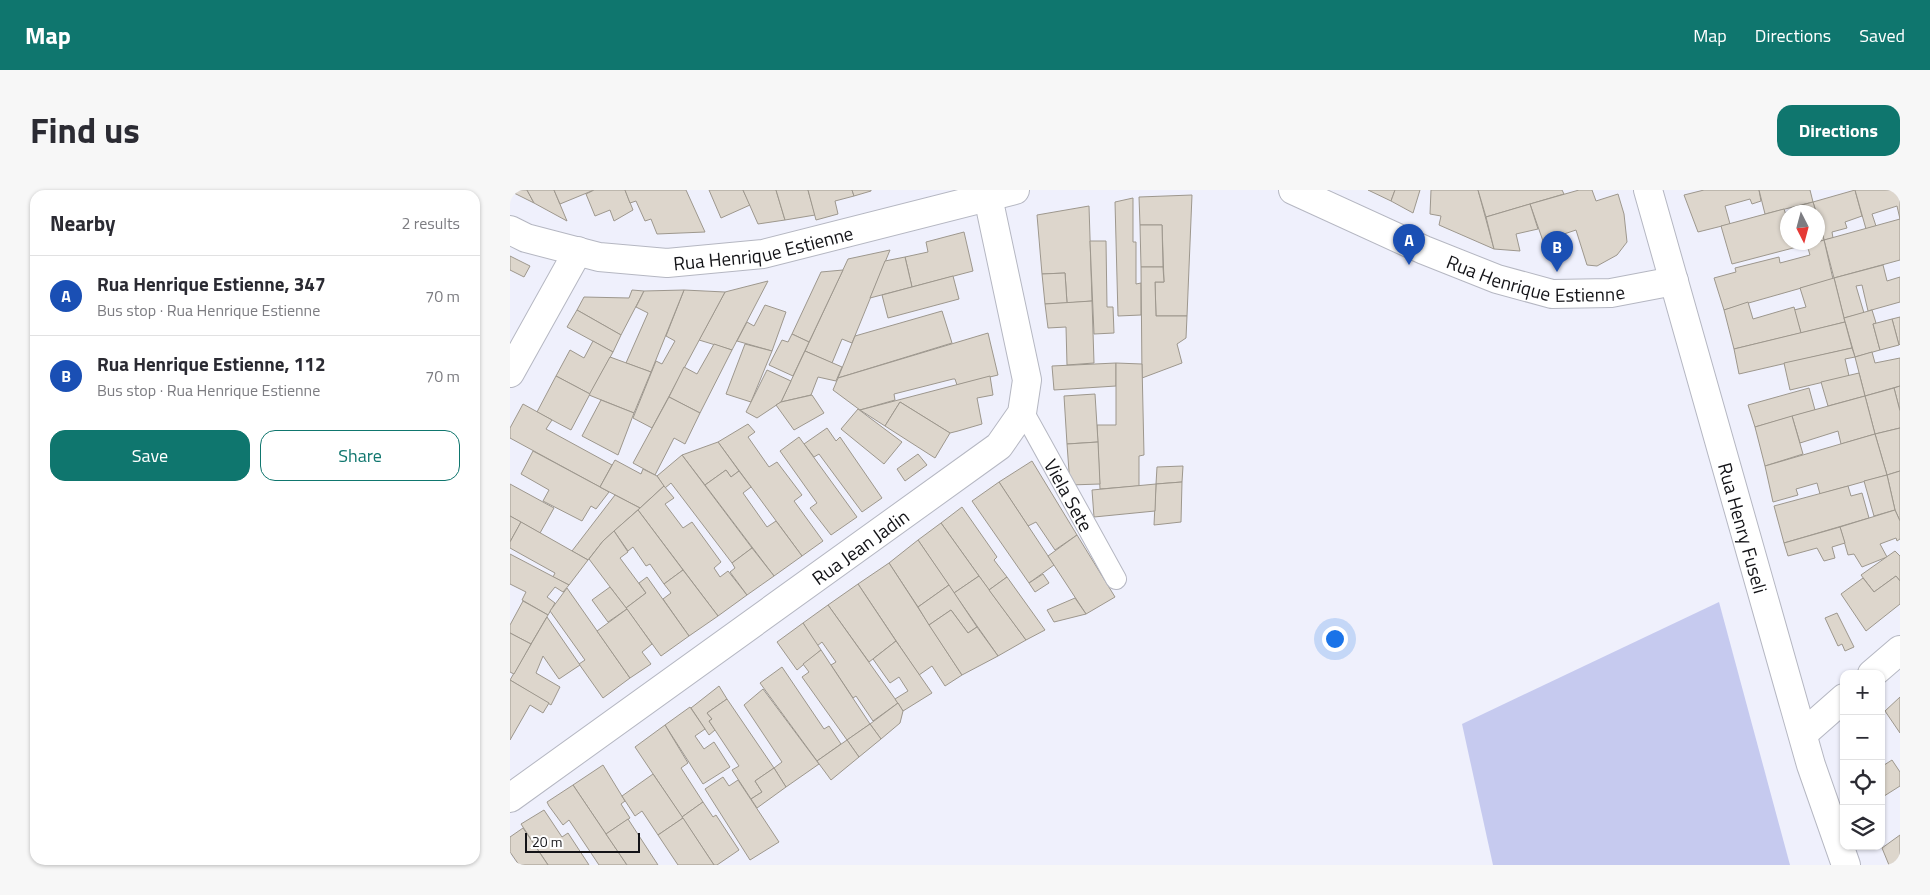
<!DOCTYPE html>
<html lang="en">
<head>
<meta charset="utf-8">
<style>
	body { margin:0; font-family:"Titillium Web",sans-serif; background:#f7f7f7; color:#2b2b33 }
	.controls { position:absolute; right:15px; bottom:15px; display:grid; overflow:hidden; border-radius:10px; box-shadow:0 1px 4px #0004 }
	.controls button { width:45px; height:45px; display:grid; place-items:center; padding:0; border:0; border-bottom:1px solid #e1e1e2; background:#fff; color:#2b2b33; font:25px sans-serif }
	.compass { position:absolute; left:1270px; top:15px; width:45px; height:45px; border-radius:50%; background:#fff; box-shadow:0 1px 4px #0004; rotate:174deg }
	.scale { position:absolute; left:15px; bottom:12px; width:115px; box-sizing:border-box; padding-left:5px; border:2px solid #131317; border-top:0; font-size:14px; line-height:18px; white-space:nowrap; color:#131317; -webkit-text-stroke:4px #fefefe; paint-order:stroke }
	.you { position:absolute; left:824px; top:448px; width:18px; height:18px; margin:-12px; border:4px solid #fff; border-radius:50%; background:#1a73e8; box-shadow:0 0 0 8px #1a73e833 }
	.badge { display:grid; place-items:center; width:32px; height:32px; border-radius:50%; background:#0f766e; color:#fff; font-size:16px; font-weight:700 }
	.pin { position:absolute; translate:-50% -41px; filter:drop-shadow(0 1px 2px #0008) }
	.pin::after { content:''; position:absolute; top:26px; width:18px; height:15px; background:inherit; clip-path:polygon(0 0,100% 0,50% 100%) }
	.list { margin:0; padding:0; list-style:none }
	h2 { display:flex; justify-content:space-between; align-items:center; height:65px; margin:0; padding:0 20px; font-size:21px }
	h2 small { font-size:16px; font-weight:400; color:#7c7c81 }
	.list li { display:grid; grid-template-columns:32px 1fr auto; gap:15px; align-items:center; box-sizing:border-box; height:80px; padding:0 20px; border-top:1px solid #e1e1e2 }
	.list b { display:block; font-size:19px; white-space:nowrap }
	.list p { margin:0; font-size:16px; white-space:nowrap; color:#7c7c81 }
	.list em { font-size:16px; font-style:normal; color:#7c7c81 }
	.actions { display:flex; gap:10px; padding:15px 20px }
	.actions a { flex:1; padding:11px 0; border:1px solid #0f766e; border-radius:15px; text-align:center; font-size:18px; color:#0f766e }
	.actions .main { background:#0f766e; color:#fff }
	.icon { flex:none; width:28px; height:28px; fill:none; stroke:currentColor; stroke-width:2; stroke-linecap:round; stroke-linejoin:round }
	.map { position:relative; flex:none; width:1390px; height:675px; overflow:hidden; border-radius:15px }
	header { display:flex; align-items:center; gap:30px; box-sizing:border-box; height:70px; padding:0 25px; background:#0f766e; color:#fff }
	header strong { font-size:24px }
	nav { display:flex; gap:28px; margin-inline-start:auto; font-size:18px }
	.intro { display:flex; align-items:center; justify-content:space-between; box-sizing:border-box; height:120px; padding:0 30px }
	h1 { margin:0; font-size:35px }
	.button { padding:12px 22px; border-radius:15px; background:#0f766e; color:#fff; font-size:18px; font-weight:700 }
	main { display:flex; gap:30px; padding:0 30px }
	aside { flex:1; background:#fff; border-radius:15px; box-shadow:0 1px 4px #0004 }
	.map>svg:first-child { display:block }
	.green { fill:#c6caef }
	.building { fill:#ddd6cc; stroke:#9d978d }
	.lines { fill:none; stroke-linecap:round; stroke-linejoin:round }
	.lane-casing { stroke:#b5b7c2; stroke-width:22 }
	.street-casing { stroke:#b5b7c2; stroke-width:30 }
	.lane { stroke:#fff; stroke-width:20 }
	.street { stroke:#fff; stroke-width:28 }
	.labels { text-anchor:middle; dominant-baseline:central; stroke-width:5; stroke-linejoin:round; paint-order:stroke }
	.street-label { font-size:19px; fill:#131317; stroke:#fefefe }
</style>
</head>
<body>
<header>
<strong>Map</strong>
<nav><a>Map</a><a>Directions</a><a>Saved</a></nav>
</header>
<div class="intro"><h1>Find us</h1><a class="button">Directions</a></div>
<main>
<aside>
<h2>Nearby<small>2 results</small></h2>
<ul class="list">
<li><span class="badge" style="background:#1a4fb4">A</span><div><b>Rua Henrique Estienne, 347</b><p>Bus stop · Rua Henrique Estienne</p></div><em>70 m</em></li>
<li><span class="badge" style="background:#1a4fb4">B</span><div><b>Rua Henrique Estienne, 112</b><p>Bus stop · Rua Henrique Estienne</p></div><em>70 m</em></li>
</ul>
<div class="actions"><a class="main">Save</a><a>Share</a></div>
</aside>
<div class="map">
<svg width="1390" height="675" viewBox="0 0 1390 675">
	<rect width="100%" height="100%" fill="#eff0fc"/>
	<path class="green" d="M1209 412 1280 675H983L952 534Z"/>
	<g class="building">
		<path d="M0 0H17L24 13 0 1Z"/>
		<path d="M17 0H44L57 31 24 13Z"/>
		<path d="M44 0H84L50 14Z"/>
		<path d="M84 0H115L123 20 104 31 100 20 85 26 76 4Z"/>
		<path d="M115 0H176L195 42 147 44 141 29 135 31 126 11 120 13Z"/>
		<path d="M199 0H233L240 15 211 28Z"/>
		<path d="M233 0H266L275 30 248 34Z"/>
		<path d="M266 0H298L305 25 275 30Z"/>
		<path d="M298 0H342L344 6 325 11 328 24 306 30Z"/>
		<path d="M342 0H361V1L344 6Z"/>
		<path d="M858 0H885L881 11Z"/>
		<path d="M885 0H910L903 23 881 11Z"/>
		<path d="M921 0H968L984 59 929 35 931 26 920 24Z"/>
		<path d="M968 0H1052L1054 4 976 27Z"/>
		<path d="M1069 0H1082L1086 11 1108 4 1114 24 1117 52 1107 65 1087 76 1077 75 1066 40 1033 51 1020 14Z"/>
		<path d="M1194 0H1249L1251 11 1242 14 1240 9 1215 16 1220 34 1188 42 1174 5Z"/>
		<path d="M1249 0H1300L1303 12 1255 24Z"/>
		<path d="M1345 0 1352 26 1335 32 1337 38 1322 42 1323 48 1314 50 1308 22H1306L1303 12Z"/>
		<path d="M1345 0H1390V29L1387 16 1362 24 1366 36 1356 39Z"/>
		<path d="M682 5 677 126H646L645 92H654L652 35H630L629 7Z"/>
		<path d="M623 8V52H626V94L631 93V125L608 126 605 12Z"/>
		<path d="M1303 12 1306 22H1293L1292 15Z"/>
		<path d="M1020 14 1028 39 1006 44 1010 61 984 59 976 27Z"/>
		<path d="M579 16 582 111 557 113 555 83 532 84 527 25Z"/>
		<path d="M1274 19 1278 31V52H1306L1222 74 1211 36Z"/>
		<path d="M1308 28 1314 50 1308 52Z"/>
		<path d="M1390 29V70L1324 88 1314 50Z"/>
		<path d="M630 35H652L653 77H631Z"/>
		<path d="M454 42 463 81 402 97 395 67 418 62 416 52Z"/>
		<path d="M1314 50 1323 89 1214 120 1204 88 1226 82 1225 78 1269 67 1270 73 1300 65 1297 55Z"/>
		<path d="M580 51H596L597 117H603L604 143 584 144Z"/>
		<path d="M380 60 342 153 332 149 322 173 295 161 338 69Z"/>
		<path d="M0 66 20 76 14 87 0 80Z"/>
		<path d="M395 67 402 97 360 108 375 71Z"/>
		<path d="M1373 75 1377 91 1390 87V112L1358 121 1352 95 1346 96 1354 123 1334 128 1324 88Z"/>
		<path d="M631 77H653L654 92H645L646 126H677L676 148 667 154 672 173 632 188Z"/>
		<path d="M333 80 299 152 282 144 311 82Z"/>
		<path d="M555 83 557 113 535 114 532 84Z"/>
		<path d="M443 86 449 109 378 128 372 105Z"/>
		<path d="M1324 88 1335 132 1291 143 1284 120 1296 117 1290 98Z"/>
		<path d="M258 91 222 160 189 150 215 102Z"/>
		<path d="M122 100 134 101 111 145 67 120 74 107 119 108Z"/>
		<path d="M174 100 215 102 142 238 123 228 146 171 152 174 165 151 156 146Z"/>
		<path d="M174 100 141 182 116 173 138 123 126 117 134 101Z"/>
		<path d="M582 111 584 173 557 175 556 137 538 138 535 114Z"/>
		<path d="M1238 112 1243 129 1284 117 1291 143 1224 159 1214 120Z"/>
		<path d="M255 115 276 122 262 161 227 151 237 132 244 136Z"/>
		<path d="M67 120 111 145 103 162 57 137Z"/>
		<path d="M1362 120 1366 133 1363 134 1370 160 1345 167 1334 128Z"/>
		<path d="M432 121 442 153 328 188 345 146Z"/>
		<path d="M1390 127V154L1389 155 1382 129Z"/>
		<path d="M1382 129 1389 155 1370 160 1363 134Z"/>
		<path d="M1335 132 1342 158 1229 184 1224 159Z"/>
		<path d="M478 143 488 185 447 195 445 189H443L384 204 385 210 350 220 323 200 328 188Z"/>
		<path d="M282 144 299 152 283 186 259 175 272 150 278 152Z"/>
		<path d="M83 151 103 162 80 204 46 186 60 160 74 168Z"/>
		<path d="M204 154 222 160 190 223 159 207 174 177 187 184Z"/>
		<path d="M235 154 262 161 241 212 216 204Z"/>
		<path d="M1342 158 1345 167 1335 169 1339 186 1280 200 1274 173Z"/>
		<path d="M295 161 332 177 326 191 308 187 301 205 271 212Z"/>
		<path d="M1362 162 1365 173 1390 168V196L1355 206 1345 167Z"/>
		<path d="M100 167 141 182 124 223 79 205Z"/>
		<path d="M606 173V196L544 200 542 176Z"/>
		<path d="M606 173 632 174 634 265 629 266V296L590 299 587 235H606Z"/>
		<path d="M257 180 281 191 271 212 247 228 236 222Z"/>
		<path d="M1349 183 1355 206 1318 216 1311 192Z"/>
		<path d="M46 186 80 204 61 240 27 222Z"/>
		<path d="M480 186 483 205 467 208 472 234 448 241 440 243 390 212 375 236 350 220Z"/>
		<path d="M1390 196V221L1384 198Z"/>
		<path d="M1299 198 1305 220 1245 237 1238 215Z"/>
		<path d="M1384 198 1390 221V238L1365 244 1355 206Z"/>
		<path d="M585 204 588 252 557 254 554 206Z"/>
		<path d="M302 205 314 223 284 240 266 215 271 212Z"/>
		<path d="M1355 206 1365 244 1331 254 1328 241 1290 253 1282 226Z"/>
		<path d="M159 207 190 223 175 254 164 248 145 285 123 273Z"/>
		<path d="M91 210 124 223 108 265 72 246Z"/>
		<path d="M390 212 440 243 425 268 375 236Z"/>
		<path d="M13 214 42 230 36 239 102 275 90 297 0 248V238Z"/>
		<path d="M348 219 392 252 374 274 331 239Z"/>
		<path d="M1282 226 1293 264 1255 276 1245 237Z"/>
		<path d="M238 234 245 242 238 247 259 277 267 272 292 305 284 311 313 351 292 366 208 252Z"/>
		<path d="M317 238 326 251 330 247 372 308 352 322 309 264 304 267 294 254Z"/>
		<path d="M1390 238V281L1377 285 1365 244Z"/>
		<path d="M1365 244 1377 285 1310 304 1307 293 1286 299 1288 305 1263 312 1255 276Z"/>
		<path d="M289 247 347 327 321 345 300 318 307 313 270 261Z"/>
		<path d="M208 252 229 281 221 287 216 280 195 295 172 265Z"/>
		<path d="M588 252 590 294 560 295 557 254Z"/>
		<path d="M23 261 90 297 99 302 86 319 81 316 72 331 33 311 39 300 11 284Z"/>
		<path d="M408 264 417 275 395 291 387 279Z"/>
		<path d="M172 265 242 358 222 373 161 293 155 298 147 286Z"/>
		<path d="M105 270 131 284 133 279 147 286 154 296 130 318 90 297Z"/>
		<path d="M522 271 567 345 545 360 526 332 518 336 489 292Z"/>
		<path d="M673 276 672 292 646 294 647 277Z"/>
		<path d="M216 280 221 287 229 281 241 297 233 303 257 337 266 331 292 366 264 386 195 295Z"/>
		<path d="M1390 281V331L1385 320 1377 285Z"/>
		<path d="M1377 285 1385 320 1364 326 1354 291Z"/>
		<path d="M489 292 544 375 519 393 462 311Z"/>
		<path d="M672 292 671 332 644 335 646 294Z"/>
		<path d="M0 294 44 318 30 343 0 326Z"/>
		<path d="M646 294 645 321 584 327 582 300Z"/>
		<path d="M154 296 164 308 155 314 173 338 182 332 211 372 204 378 210 387 218 381 237 405 208 426 128 320Z"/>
		<path d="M1338 296 1341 306 1352 303 1359 328 1274 353 1264 316Z"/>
		<path d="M105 305 130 318 93 351 78 370 62 361Z"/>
		<path d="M452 317 487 367 484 370 497 387 479 400 431 333Z"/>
		<path d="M128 320 173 380 154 394 140 374 136 376 123 357 118 361 104 341Z"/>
		<path d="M1385 320 1390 331V349L1387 351 1386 348 1370 354 1377 367 1352 377 1344 364 1338 365 1330 337Z"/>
		<path d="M0 326 11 332 0 352Z"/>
		<path d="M11 332 78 370 59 395 43 387 45 383 0 358V352Z"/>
		<path d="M431 333 469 386 444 403 408 350Z"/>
		<path d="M1330 337 1335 353 1322 357 1325 368 1314 371 1307 358 1278 366 1274 353Z"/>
		<path d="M104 341 118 362 110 368 136 403 116 418 79 369 93 351Z"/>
		<path d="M567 345 605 407 576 424 538 366Z"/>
		<path d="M408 350 439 395 408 417 379 373Z"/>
		<path d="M242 358 264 386 237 405 220 382 225 378 222 373Z"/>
		<path d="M1385 361 1390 366V391L1386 386 1364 402 1351 385Z"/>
		<path d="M0 364 59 395 53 402 45 397 37 407 45 413 38 425 12 410 16 402 0 394Z"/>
		<path d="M379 373 452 485 435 496 422 476 409 485 348 394Z"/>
		<path d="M173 380 208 426 179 446 153 409 161 403 154 394Z"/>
		<path d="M533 384 539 393 525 402 519 393Z"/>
		<path d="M469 386 516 450 488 466 444 403Z"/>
		<path d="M1386 386 1390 391V414L1356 441 1331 404 1353 388 1364 402Z"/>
		<path d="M137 387 179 446 151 466 116 418 136 403 129 393Z"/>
		<path d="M497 387 535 440 516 450 479 400Z"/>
		<path d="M348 394 386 451 359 472 318 415Z"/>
		<path d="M439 395 467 437 458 443 441 420 419 435 408 417Z"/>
		<path d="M100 397 117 419 98 432 82 410Z"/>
		<path d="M57 398 120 488 93 508 69 474 75 470 40 421Z"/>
		<path d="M565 408 576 424 544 432 537 420Z"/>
		<path d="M13 411 38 425 21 454 0 443V435Z"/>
		<path d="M318 415 388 513 363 531 346 506 343 508 321 475 326 472 312 452 307 456 293 433Z"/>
		<path d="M117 419 142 454 132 462 141 474 120 488 87 441Z"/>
		<path d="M441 420 458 443 467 437 488 466 452 485 419 435Z"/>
		<path d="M1327 423 1344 457 1335 461 1332 454 1328 456 1315 428Z"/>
		<path d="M37 427 70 475 49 489 33 466 26 483 50 497 41 515 0 490Z"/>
		<path d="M293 433 311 460 287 480 267 452Z"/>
		<path d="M0 443 21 454 4 484 0 482Z"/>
		<path d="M386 451 422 503 393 521 385 509 398 501 389 487 380 493 363 469Z"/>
		<path d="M311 460 360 534 337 550 292 487 299 482 293 474Z"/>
		<path d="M272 477 314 539 319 536 331 554 307 571 250 493Z"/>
		<path d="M0 490 39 513 33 523 20 515 0 550Z"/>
		<path d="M209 496 217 509 197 523 202 529 199 531 205 540 199 545 181 518Z"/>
		<path d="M253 499 309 574 276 597 264 578 272 572 234 515Z"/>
		<path d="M1390 507V543L1375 521Z"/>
		<path d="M217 509 264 578 245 591 252 602 241 609 222 580 229 576 199 531 202 529 197 523Z"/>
		<path d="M388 513 393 521 390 533 371 549 360 534Z"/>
		<path d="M180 517 195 539 185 546 194 559 204 552 220 577 193 594 155 535Z"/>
		<path d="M360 534 371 549 349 567 337 550Z"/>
		<path d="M155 535 178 573 171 578 193 612 172 627 125 557Z"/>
		<path d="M337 550 349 567 321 590 307 571Z"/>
		<path d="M1382 570 1390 582V596L1371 608V577Z"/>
		<path d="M93 575 115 611 111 614 120 628 96 644 63 595Z"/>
		<path d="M264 578 276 597 247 618 241 609 252 602 245 591Z"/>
		<path d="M143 584 173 628 148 645 132 621 125 626 112 606Z"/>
		<path d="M213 587 219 596 228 590 269 652 240 670 195 599Z"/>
		<path d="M63 595 96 644 117 675H89L59 630 53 635 39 616 37 612Z"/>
		<path d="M193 612 203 627 206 625 229 660 207 675H204L172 627Z"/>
		<path d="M34 620 52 647 58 643 79 675H38L11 634Z"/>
		<path d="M173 628 204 675H168L148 645Z"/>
		<path d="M118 629 148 675H117L96 644Z"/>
		<path d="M13 638 38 675H9L0 662V647Z"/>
		<path d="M1390 645V675H1379L1372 658Z"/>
	</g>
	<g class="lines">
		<defs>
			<g id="lane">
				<path id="s1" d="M512 219 606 389"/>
			</g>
			<g id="street">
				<path id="s2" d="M783 0 914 60 987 89 1042 104 1101 103 1164 91"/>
				<path id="s3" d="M1138 0 1301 575 1336 675"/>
				<path id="s4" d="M0 40 16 48 89 67 157 73 253 64 505 0"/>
				<path d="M0 183 68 61"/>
				<path d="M1362 484 1390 460"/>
				<path d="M1293 544 1334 508"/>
				<path id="s5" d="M0 608 489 256 512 223 517 190 478 7"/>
			</g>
		</defs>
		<use href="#lane" class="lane-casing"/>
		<use href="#street" class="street-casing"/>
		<use href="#lane" class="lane"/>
		<use href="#street" class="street"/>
	</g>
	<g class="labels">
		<g class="street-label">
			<text stroke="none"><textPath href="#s4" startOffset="259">Rua Henrique Estienne</textPath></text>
			<text stroke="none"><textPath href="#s2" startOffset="261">Rua Henrique Estienne</textPath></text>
			<text stroke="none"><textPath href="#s1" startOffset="98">Viela Sete</textPath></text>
			<text stroke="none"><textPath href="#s3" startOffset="351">Rua Henry Fuseli</textPath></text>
			<text stroke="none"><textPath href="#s5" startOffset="431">Rua Jean Jadin</textPath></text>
		</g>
	</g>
</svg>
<div class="controls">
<button>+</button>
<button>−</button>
<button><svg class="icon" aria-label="locate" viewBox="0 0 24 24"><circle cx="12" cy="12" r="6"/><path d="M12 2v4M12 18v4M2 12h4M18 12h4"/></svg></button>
<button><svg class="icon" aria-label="layers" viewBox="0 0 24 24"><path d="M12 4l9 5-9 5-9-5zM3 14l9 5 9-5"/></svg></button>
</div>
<svg class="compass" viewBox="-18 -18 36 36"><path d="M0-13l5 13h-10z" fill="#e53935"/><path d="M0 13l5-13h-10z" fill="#7c7c81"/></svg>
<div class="scale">20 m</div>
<div class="you"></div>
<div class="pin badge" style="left:899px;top:75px;background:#1a4fb4">A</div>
<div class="pin badge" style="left:1047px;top:82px;background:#1a4fb4">B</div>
</div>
</main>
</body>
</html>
